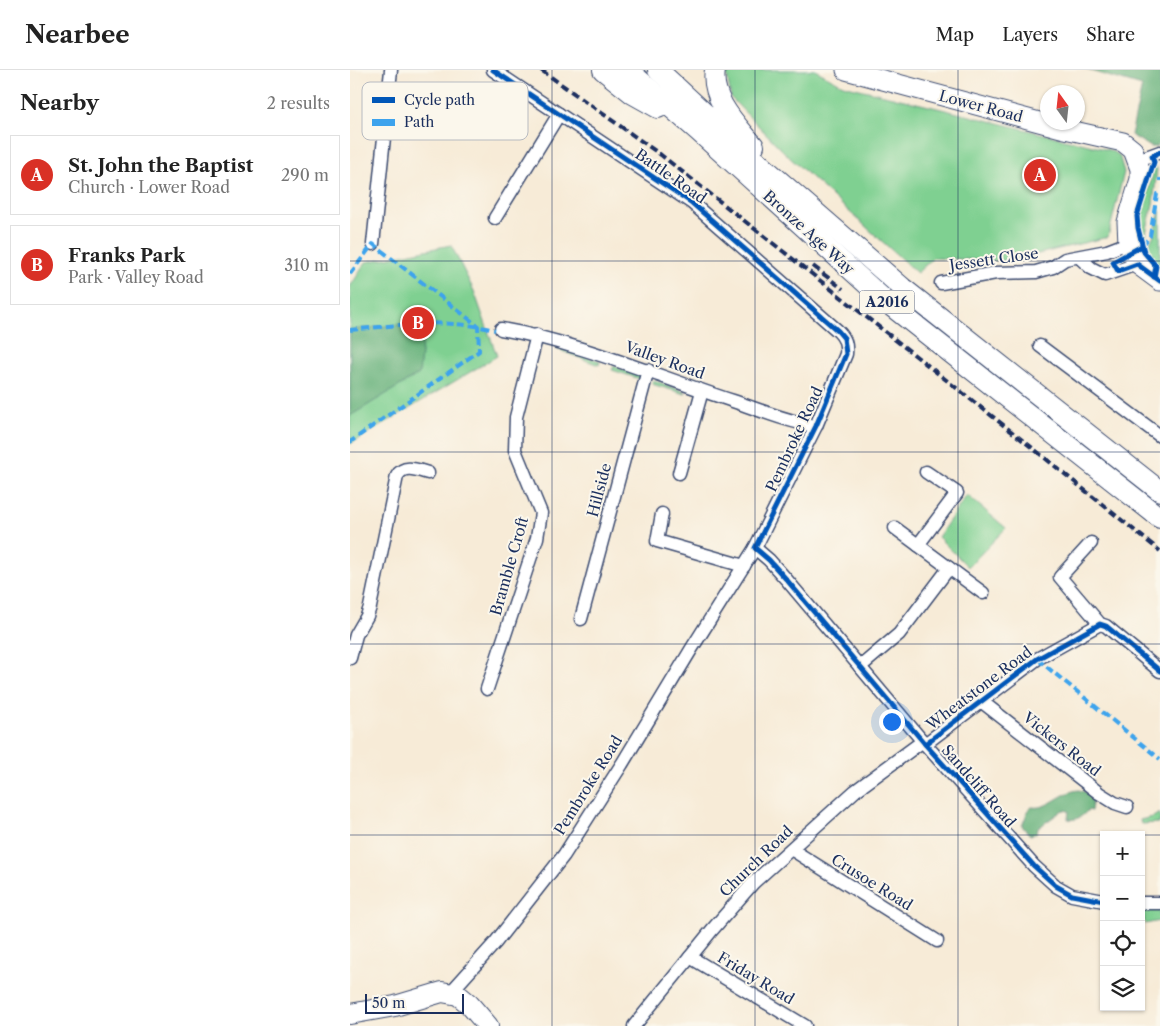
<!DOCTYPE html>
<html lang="en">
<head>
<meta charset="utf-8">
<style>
	body { margin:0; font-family:"Libre Caslon Text",serif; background:#f6f6f6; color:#222 }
	.controls { position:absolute; right:15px; bottom:15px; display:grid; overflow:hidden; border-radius:0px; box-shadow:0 1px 4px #0004 }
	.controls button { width:45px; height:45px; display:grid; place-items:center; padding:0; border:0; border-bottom:1px solid #e0e0e0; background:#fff; color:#222; font:25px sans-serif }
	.compass { position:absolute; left:690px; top:15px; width:45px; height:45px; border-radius:50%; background:#fff; box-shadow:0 1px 4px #0004; rotate:345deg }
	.scale { position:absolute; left:15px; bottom:12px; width:99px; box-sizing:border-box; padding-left:5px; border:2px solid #1b2f5e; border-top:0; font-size:14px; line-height:18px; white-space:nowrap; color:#1b2f5e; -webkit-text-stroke:4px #fbf7ec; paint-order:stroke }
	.you { position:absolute; left:541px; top:651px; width:18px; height:18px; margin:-12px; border:4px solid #fff; border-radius:50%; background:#1a73e8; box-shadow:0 0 0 8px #1a73e833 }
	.badge { display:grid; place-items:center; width:32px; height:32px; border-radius:50%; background:#d93025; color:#fff; font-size:16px; font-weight:700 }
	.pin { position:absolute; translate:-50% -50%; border:2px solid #fff; box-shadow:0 1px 5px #0006 }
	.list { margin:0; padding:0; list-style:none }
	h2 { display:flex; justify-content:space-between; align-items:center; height:65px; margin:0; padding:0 20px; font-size:21px }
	h2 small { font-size:16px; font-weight:400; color:#767676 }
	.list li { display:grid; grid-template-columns:32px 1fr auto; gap:15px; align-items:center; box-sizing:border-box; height:80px; margin:0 10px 10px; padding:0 10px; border:1px solid #e0e0e0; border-radius:0px }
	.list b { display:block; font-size:19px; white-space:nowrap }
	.list p { margin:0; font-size:16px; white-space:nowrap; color:#767676 }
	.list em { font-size:16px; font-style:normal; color:#767676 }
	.icon { flex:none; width:28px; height:28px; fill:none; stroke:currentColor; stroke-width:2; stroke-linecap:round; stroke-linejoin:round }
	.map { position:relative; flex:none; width:810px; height:956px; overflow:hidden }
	header { display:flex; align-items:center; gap:30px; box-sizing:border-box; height:70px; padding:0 25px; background:#fff; border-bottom:1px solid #e0e0e0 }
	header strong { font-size:24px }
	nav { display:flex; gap:28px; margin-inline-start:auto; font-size:18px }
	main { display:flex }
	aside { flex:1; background:#fff }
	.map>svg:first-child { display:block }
	.green { fill:#7fd091; stroke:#4d8078 }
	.forest { fill:#67b27b; stroke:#41706c }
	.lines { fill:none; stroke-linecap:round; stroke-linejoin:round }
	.street-casing { stroke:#3c4b70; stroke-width:15 }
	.secondary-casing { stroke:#3c4b70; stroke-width:21 }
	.primary-casing { stroke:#3c4b70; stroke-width:22 }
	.street { stroke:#fff; stroke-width:12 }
	.secondary { stroke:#fff; stroke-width:19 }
	.primary { stroke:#fff; stroke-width:20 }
	.rail { stroke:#1b2f5e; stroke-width:4; stroke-dasharray:8 4; stroke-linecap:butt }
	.quiet { stroke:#3da3ed; stroke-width:4; stroke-dasharray:8 4; stroke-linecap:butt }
	.cycleway-casing { stroke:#fbf7ec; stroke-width:8 }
	.cycleway { stroke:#0057b8; stroke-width:5 }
	.grid { fill:none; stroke:#1b2f5e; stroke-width:1; stroke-opacity:0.55 }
	.labels { text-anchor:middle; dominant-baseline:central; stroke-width:4; stroke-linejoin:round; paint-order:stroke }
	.shield { fill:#fbf7ec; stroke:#5e6b89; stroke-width:1 }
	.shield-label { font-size:14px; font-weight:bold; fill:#1b2f5e }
	.street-label { font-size:15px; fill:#1b2f5e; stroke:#fbf7ec }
	.key { fill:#fbf7ec; stroke:#b8bbc1; stroke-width:1 }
	.key-label { font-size:14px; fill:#1b2f5e }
</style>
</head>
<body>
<header>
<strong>Nearbee</strong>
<nav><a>Map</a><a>Layers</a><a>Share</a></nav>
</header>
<main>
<aside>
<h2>Nearby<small>2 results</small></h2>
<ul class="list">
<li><span class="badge">A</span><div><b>St. John the Baptist</b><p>Church · Lower Road</p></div><em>290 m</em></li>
<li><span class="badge">B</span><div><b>Franks Park</b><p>Park · Valley Road</p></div><em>310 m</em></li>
</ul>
</aside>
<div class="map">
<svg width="810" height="956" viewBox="0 0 810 956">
	<rect width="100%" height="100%" fill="#fbf7ec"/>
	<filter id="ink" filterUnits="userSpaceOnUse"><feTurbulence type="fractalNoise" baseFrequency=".02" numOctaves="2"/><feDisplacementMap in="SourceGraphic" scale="10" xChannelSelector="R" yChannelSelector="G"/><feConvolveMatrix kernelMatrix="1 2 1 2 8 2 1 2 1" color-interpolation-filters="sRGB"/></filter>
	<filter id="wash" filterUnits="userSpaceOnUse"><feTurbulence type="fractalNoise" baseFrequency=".0096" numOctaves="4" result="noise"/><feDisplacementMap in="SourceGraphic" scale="20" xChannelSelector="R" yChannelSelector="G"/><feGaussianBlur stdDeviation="1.12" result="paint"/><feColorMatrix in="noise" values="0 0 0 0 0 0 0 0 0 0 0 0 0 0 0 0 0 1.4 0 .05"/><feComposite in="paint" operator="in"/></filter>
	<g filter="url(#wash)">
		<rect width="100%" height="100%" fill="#f7ebd7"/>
		<g class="green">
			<path d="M376 0H465L493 15 759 80 769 85 774 102 758 167 659 191 583 188 567 203 439 87 381 28Z"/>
			<path d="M805 96 807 99 803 134 795 167 793 168 790 149Z"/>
			<path d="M810 141V196L800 187 796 178 803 167Z"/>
			<path d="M101 175 124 221 147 286 0 374V217L16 192Z"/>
			<path d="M207 277 250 291 249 295 206 279Z"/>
			<path d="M264 296 293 307V310L262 300Z"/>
			<path d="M303 310 336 322 335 324 302 314Z"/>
			<path d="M617 425 656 458 618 497 588 467Z"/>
			<path d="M810 743V753L791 754 790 750 803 747Z"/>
			<path d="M810 838V851L795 854 791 839Z"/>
		</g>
		<g class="forest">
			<path d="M737 0H810V74L806 77H801L781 65 792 16Z"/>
			<path d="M74 252 69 304 0 346V260Z"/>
			<path d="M729 720 736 722 743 727 741 741 738 740C733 746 726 751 718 749L719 741 713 740 688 758 686 763 680 765 672 756 676 746 677 741 682 737C698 740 712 721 729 720Z"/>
		</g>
	</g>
	<g filter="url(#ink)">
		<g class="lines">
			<defs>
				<g id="street">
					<path d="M788 90 810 82"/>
					<path d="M145 148 209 44"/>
					<path d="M23 174 41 0"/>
					<path d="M729 187 741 198 755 205 787 194"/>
					<path d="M591 213 646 203 686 202 703 197 715 189 757 181 778 173"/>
					<path d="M151 259C231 273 306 306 383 331 410 340 438 352 466 356"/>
					<path d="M690 276 810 366"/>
					<path d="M329 403 352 321"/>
					<path d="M312 444 307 471 394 496"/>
					<path d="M545 458 633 523"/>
					<path d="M741 473 710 507 750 554 756 556 810 601"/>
					<path d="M568 475 607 423 576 402"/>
					<path d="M405 478 419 490 436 509 575 674 684 796 706 816 722 825 754 831"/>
					<path d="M231 549 298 300"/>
					<path d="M0 588 6 565 17 546 20 537 47 406C54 394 67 400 78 403"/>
					<path d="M510 597 549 564 599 498"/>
					<path d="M137 619 187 468 191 443 165 380 166 347 187 265"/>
					<path d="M631 631 749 723 765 733 777 737"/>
					<path d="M575 674 687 589 750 554"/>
					<path d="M441 779 587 871"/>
					<path d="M791 833H810"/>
					<path d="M340 887 455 956"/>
					<path d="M100 923 145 873 214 785 272 694 342 578 405 478 466 356 496 284C497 274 495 268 488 261L342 133 143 0"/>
					<path d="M284 956 362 860 403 813 505 721 573 671"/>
				</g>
				<path id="secondary" d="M496 0 715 59 773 72 783 80 790 99V109L777 152 778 173 787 194 810 211"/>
				<g id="primary">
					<path d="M253 0 283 24 308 38"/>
					<path d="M278 0 348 61 540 235 810 448"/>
					<path d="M308 0 402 87 554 219 810 421"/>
					<path d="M365 0C360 29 387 55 404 76"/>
					<path d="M0 944 45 936 92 922 108 925 119 934 138 956"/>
				</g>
			</defs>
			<use href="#street" class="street-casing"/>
			<use href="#secondary" class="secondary-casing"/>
			<use href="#primary" class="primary-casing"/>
			<use href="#street" class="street"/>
			<use href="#secondary" class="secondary"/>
			<use href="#primary" class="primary"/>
			<g class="rail">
				<path d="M191 0 311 85 685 380 810 481"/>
				<path d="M463 196 493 219"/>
			</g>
			<g class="quiet">
				<path d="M810 108V111"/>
				<path d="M792 176 800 166 807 124 810 123"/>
				<path d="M0 204 23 174 128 256 129 281 0 372"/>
				<path d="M0 260C50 255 95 248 145 260"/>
				<path d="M687 589 810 689"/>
			</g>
			<defs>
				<g id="cycleway">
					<path d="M143 0 342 133 488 261 494 268 496 284 466 356 405 478 419 490 436 509 575 674 684 796 706 816 722 825 754 831"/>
					<path d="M792 176 763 192 768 201 787 194 810 211"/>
					<path d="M804 207 806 196 794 182 788 158 787 146 804 92 802 86 810 82"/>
					<path d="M575 674 687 589 750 554 756 556 810 601"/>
				</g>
			</defs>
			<use href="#cycleway" class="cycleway-casing"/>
			<use href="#cycleway" class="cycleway"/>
		</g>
	</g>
	<path class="grid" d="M202 0V956M405 0V956M608 0V956M0 191H810M0 382H810M0 574H810M0 765H754M791 765H810"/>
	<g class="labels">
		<rect class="shield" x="509.5" y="220.5" width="55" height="23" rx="4"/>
		<g class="shield-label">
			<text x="537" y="232">A2016</text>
		</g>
		<g class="street-label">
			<text transform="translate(631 36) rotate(15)">Lower Road</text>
			<text transform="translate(321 106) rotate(35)">Battle Road</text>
			<text transform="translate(459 162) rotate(42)">Bronze Age Way</text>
			<text transform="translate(644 189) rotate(-8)">Jessett Close</text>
			<text transform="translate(315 290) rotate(20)">Valley Road</text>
			<text transform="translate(444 369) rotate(-65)">Pembroke Road</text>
			<text transform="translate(249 420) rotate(-75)">Hillside</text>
			<text transform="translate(159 496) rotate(-74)">Bramble Croft</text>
			<text transform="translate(629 618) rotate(-37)">Wheatstone Road</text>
			<text transform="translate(712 674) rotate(38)">Vickers Road</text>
			<text transform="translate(238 715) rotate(-58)">Pembroke Road</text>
			<text transform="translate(629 716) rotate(49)">Sandcliff Road</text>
			<text transform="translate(406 791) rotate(-44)">Church Road</text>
			<text transform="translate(522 812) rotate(32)">Crusoe Road</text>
			<text transform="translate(406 908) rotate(31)">Friday Road</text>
		</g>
	</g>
	<rect x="12" y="12" width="166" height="58" rx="8" class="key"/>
	<rect x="22" y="27" width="23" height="6" fill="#0057b8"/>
	<rect x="22" y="49" width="23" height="7" fill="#3da3ed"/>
	<g class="key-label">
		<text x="54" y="35">Cycle path</text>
		<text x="54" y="57">Path</text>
	</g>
</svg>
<div class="controls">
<button>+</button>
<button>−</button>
<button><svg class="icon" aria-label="locate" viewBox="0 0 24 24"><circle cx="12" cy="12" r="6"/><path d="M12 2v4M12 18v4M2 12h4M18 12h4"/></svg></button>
<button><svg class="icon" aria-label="layers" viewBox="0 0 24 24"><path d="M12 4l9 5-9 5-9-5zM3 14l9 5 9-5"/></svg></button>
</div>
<svg class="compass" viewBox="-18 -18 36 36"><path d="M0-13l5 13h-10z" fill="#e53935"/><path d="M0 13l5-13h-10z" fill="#767676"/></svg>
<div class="scale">50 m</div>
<div class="you"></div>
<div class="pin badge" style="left:690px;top:105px">A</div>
<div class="pin badge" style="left:68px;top:253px">B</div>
</div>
</main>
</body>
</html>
